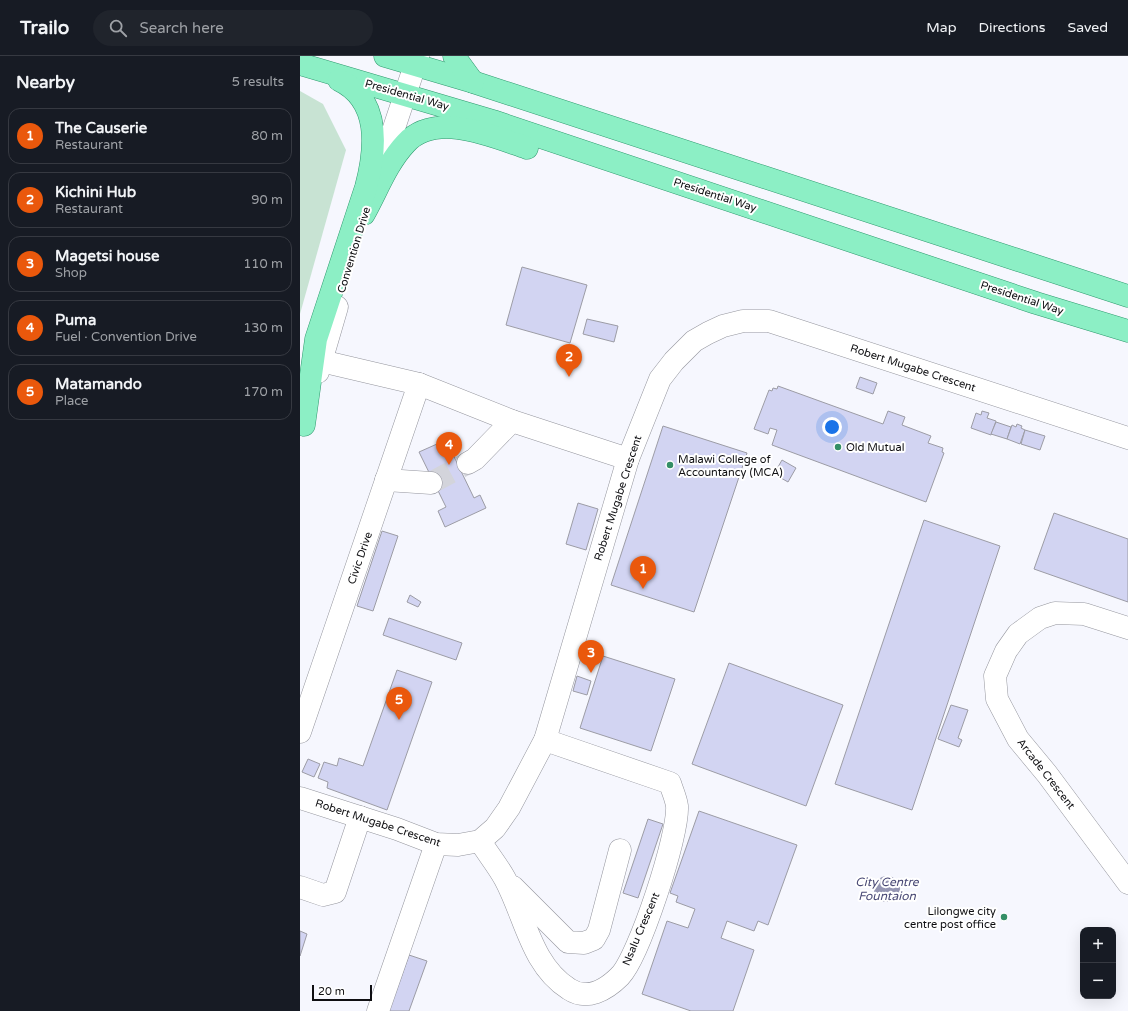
<!DOCTYPE html>
<html lang="en">
<head>
<meta charset="utf-8">
<style>
	body { margin:0; font-family:"Varela Round",sans-serif; background:#20242c; color:#f1f3f6 }
	.controls { position:absolute; right:12px; bottom:12px; display:grid; overflow:hidden; border-radius:8px; box-shadow:0 4px 16px #0002 }
	.controls button { width:36px; height:36px; display:grid; place-items:center; padding:0; border:0; border-bottom:1px solid #363941; background:#171b24; color:#f1f3f6; font:20px sans-serif }
	.scale { position:absolute; left:12px; bottom:10px; width:60px; box-sizing:border-box; padding-left:4px; border:2px solid #0f0f12; border-top:0; font-size:11px; line-height:14px; white-space:nowrap; color:#0f0f12; -webkit-text-stroke:3px #fff; paint-order:stroke }
	.you { position:absolute; left:532px; top:371px; width:14px; height:14px; margin:-10px; border:3px solid #fff; border-radius:50%; background:#1a73e8; box-shadow:0 0 0 6px #1a73e833 }
	.badge { display:grid; place-items:center; width:26px; height:26px; border-radius:50%; background:#ea580c; color:#fff; font-size:13px; font-weight:700 }
	.pin { position:absolute; translate:-50% -33px; filter:drop-shadow(0 1px 2px #0008) }
	.pin::after { content:''; position:absolute; top:21px; width:14px; height:12px; background:inherit; clip-path:polygon(0 0,100% 0,50% 100%) }
	.list { margin:0; padding:0; list-style:none }
	h2 { display:flex; justify-content:space-between; align-items:center; height:52px; margin:0; padding:0 16px; font-size:17px }
	h2 small { font-size:13px; font-weight:400; color:#9ea1a6 }
	.list li { display:grid; grid-template-columns:26px 1fr auto; gap:12px; align-items:center; box-sizing:border-box; height:56px; margin:0 8px 8px; padding:0 8px; border:1px solid #363941; border-radius:12px }
	.list b { display:block; font-size:15px; white-space:nowrap }
	.list p { margin:0; font-size:13px; white-space:nowrap; color:#9ea1a6 }
	.list em { font-size:13px; font-style:normal; color:#9ea1a6 }
	.icon { flex:none; width:22px; height:22px; fill:none; stroke:currentColor; stroke-width:2; stroke-linecap:round; stroke-linejoin:round }
	.map { position:relative; flex:none; width:828px; height:955px; overflow:hidden }
	header { display:flex; align-items:center; gap:24px; box-sizing:border-box; height:56px; padding:0 20px; background:#171b24; border-bottom:1px solid #363941 }
	header strong { font-size:19px }
	nav { display:flex; gap:22px; margin-inline-start:auto; font-size:14px }
	.search { width:280px; height:36px; background:#20242c; display:flex; align-items:center; gap:10px; box-sizing:border-box; padding:0 14px; border-radius:22px; color:#9ea1a6; font-size:15px }
	main { display:flex }
	aside { flex:1; background:#171b24 }
	.map>svg:first-child { display:block }
	.green { fill:#c8e3d3 }
	.water { fill:#9596b3 }
	.building { fill:#d2d4f2; stroke:#9c9ca5 }
	.lines { fill:none; stroke-linecap:round; stroke-linejoin:round }
	.minor-tunnel { stroke:#d3d4db; stroke-width:22; stroke-dasharray:22 11; stroke-linecap:butt }
	.minor-casing { stroke:#95969e; stroke-width:23 }
	.major-casing { stroke:#2f996e; stroke-width:23 }
	.minor { stroke:#fff; stroke-width:22 }
	.major { stroke:#8cefc5; stroke-width:22 }
	.poi-dot { fill:#348f66; stroke:#fff; stroke-width:1.5 }
	.labels { text-anchor:middle; dominant-baseline:central; stroke-width:4; stroke-linejoin:round; paint-order:stroke }
	.street-label { font-size:11px; fill:#0f0f12; stroke:#fff }
	.poi-label { font-size:11px; fill:#0f0f12; stroke:#fff; text-anchor:start }
	.water-label { font-size:12px; font-style:italic; fill:#494975; stroke:#fff }
</style>
</head>
<body>
<header>
<strong>Trailo</strong>
<div class="search"><svg class="icon" aria-label="search" viewBox="0 0 24 24"><circle cx="10" cy="10" r="6"/><path d="M15 15l6 6"/></svg>Search here</div>
<nav><a>Map</a><a>Directions</a><a>Saved</a></nav>
</header>
<main>
<aside>
<h2>Nearby<small>5 results</small></h2>
<ul class="list">
<li><span class="badge">1</span><div><b>The Causerie</b><p>Restaurant</p></div><em>80 m</em></li>
<li><span class="badge">2</span><div><b>Kichini Hub</b><p>Restaurant</p></div><em>90 m</em></li>
<li><span class="badge">3</span><div><b>Magetsi house</b><p>Shop</p></div><em>110 m</em></li>
<li><span class="badge">4</span><div><b>Puma</b><p>Fuel · Convention Drive</p></div><em>130 m</em></li>
<li><span class="badge">5</span><div><b>Matamando</b><p>Place</p></div><em>170 m</em></li>
</ul>
</aside>
<div class="map">
<svg width="828" height="955" viewBox="0 0 828 955">
	<rect width="100%" height="100%" fill="#f6f7fe"/>
	<path class="green" d="M0 35 23 48 46 94 0 258Z"/>
	<circle class="water" cx="587" cy="833" r="13"/>
	<g class="building">
		<path d="M222 211 287 229 270 287 206 269Z"/>
		<path d="M287 263 318 270 314 286 283 278Z"/>
		<path d="M560 321 577 327 573 338 556 332Z"/>
		<path d="M478 330 583 368 588 355 605 361 602 369 631 380 628 387 643 392 642 396 644 397 626 446 472 389 477 374 470 372 468 378 454 373 469 334 472 335 473 332 477 333Z"/>
		<path d="M682 355 689 357 687 362 696 365 691 379 671 372 676 357 681 359Z"/>
		<path d="M696 366 711 371 707 383 691 378Z"/>
		<path d="M717 368 722 370 721 372 725 374 720 388 707 383 712 369 716 371Z"/>
		<path d="M363 370 447 397 394 556 311 529Z"/>
		<path d="M725 374 745 380 740 394 721 388Z"/>
		<path d="M146 384 174 442 180 439 186 452 145 471 138 455 146 451 119 396Z"/>
		<path d="M482 404 496 412 488 426 474 418Z"/>
		<path d="M278 447 298 453 286 494 266 488Z"/>
		<path d="M754 457 828 483V546L734 513Z"/>
		<path d="M624 464 700 490 612 754 535 728Z"/>
		<path d="M82 475 98 480 73 555 57 550Z"/>
		<path d="M110 539 121 546 118 551 107 546Z"/>
		<path d="M89 562 162 587 156 604 83 579Z"/>
		<path d="M303 600 375 623 351 695 280 672Z"/>
		<path d="M429 607 543 649 506 750 392 708Z"/>
		<path d="M97 614 132 626 87 754 27 732 28 726 18 722 24 706 37 710 39 702 63 710Z"/>
		<path d="M277 620 291 625 287 639 273 635Z"/>
		<path d="M651 649 668 654 658 682 662 684 659 691 638 683Z"/>
		<path d="M8 703 20 708 14 721 2 716Z"/>
		<path d="M399 755 497 789 468 869 458 865 454 875 427 865 421 882 454 894 433 955H391L342 938 367 865 388 872 395 853 376 846 378 840 370 837Z"/>
		<path d="M348 763 363 768 338 842 323 837Z"/>
		<path d="M0 875 7 878 0 900Z"/>
		<path d="M109 899 127 905 109 955H89Z"/>
	</g>
	<g class="lines">
		<path class="minor-tunnel" d="M131 427 168 407"/>
		<defs>
			<g id="minor">
				<path d="M78 120 118 0"/>
				<path d="M21 305 119 328 212 365 328 403"/>
				<path d="M18 316 37 251"/>
				<path d="M168 407 175 403 212 365"/>
				<path d="M86 424 131 427"/>
				<path d="M828 572 784 558 755 557 740 562 718 578 706 595 695 620 697 643 718 683 747 718 828 827"/>
				<path d="M0 676 119 328"/>
				<path d="M0 742 97 773 136 788 158 789 180 785 195 772 209 752 245 684 328 403 360 323 374 305 394 285 408 277 423 270 443 265H469L828 382"/>
				<path d="M180 785C188 798 198 810 205 823 225 860 231 909 269 933 287 945 306 934 320 920 339 900 379 779 377 750 376 742 372 734 370 727L245 684"/>
				<path d="M0 831 23 839 35 836 60 761"/>
				<path d="M213 831 268 886 284 887 294 883 299 874 320 794"/>
				<path d="M78 955 136 788"/>
			</g>
			<g id="major">
				<path d="M85 0 173 26 828 240"/>
				<path d="M154 0 173 26"/>
				<path d="M0 8 193 65 736 247 828 275"/>
				<path d="M64 158C77 135 87 107 106 87 136 55 192 80 227 92"/>
				<path d="M4 369 16 283 66 131C76 93 81 44 39 24"/>
			</g>
		</defs>
		<use href="#minor" class="minor-casing"/>
		<use href="#major" class="major-casing"/>
		<use href="#minor" class="minor"/>
		<use href="#major" class="major"/>
	</g>
	<g class="poi-dot">
		<circle cx="538" cy="391" r="4"/>
		<circle cx="370" cy="409" r="4"/>
		<circle cx="704" cy="861" r="4"/>
	</g>
	<g class="labels">
		<g class="street-label">
			<text transform="translate(107 39) rotate(16)">Presidential Way</text>
			<text transform="translate(415 139) rotate(18)">Presidential Way</text>
			<text transform="translate(54 194) rotate(-73)">Convention Drive</text>
			<text transform="translate(722 242) rotate(18)">Presidential Way</text>
			<text transform="translate(613 312) rotate(18)">Robert Mugabe Crescent</text>
			<text transform="translate(318 442) rotate(-72)">Robert Mugabe Crescent</text>
			<text transform="translate(60 502) rotate(-71)">Civic Drive</text>
			<text transform="translate(746 718) rotate(52)">Arcade Crescent</text>
			<text transform="translate(78 767) rotate(18)">Robert Mugabe Crescent</text>
			<text transform="translate(341 873) rotate(-67)">Nsalu Crescent</text>
		</g>
		<g class="poi-label">
			<text x="546" y="391">Old Mutual</text>
			<text x="378" y="403">Malawi College of<tspan x="378" dy="13">Accountancy (MCA)</tspan></text>
			<text x="696" y="855" text-anchor="end">Lilongwe city<tspan x="696" dy="13">centre post office</tspan></text>
		</g>
		<g class="water-label">
			<text x="587" y="826">City Centre<tspan x="587" dy="14">Fountaion</tspan></text>
		</g>
	</g>
</svg>
<div class="controls">
<button>+</button>
<button>−</button>
</div>
<div class="scale">20 m</div>
<div class="you"></div>
<div class="pin badge" style="left:343px;top:533px">1</div>
<div class="pin badge" style="left:269px;top:321px">2</div>
<div class="pin badge" style="left:291px;top:617px">3</div>
<div class="pin badge" style="left:149px;top:409px">4</div>
<div class="pin badge" style="left:99px;top:664px">5</div>
</div>
</main>
</body>
</html>
